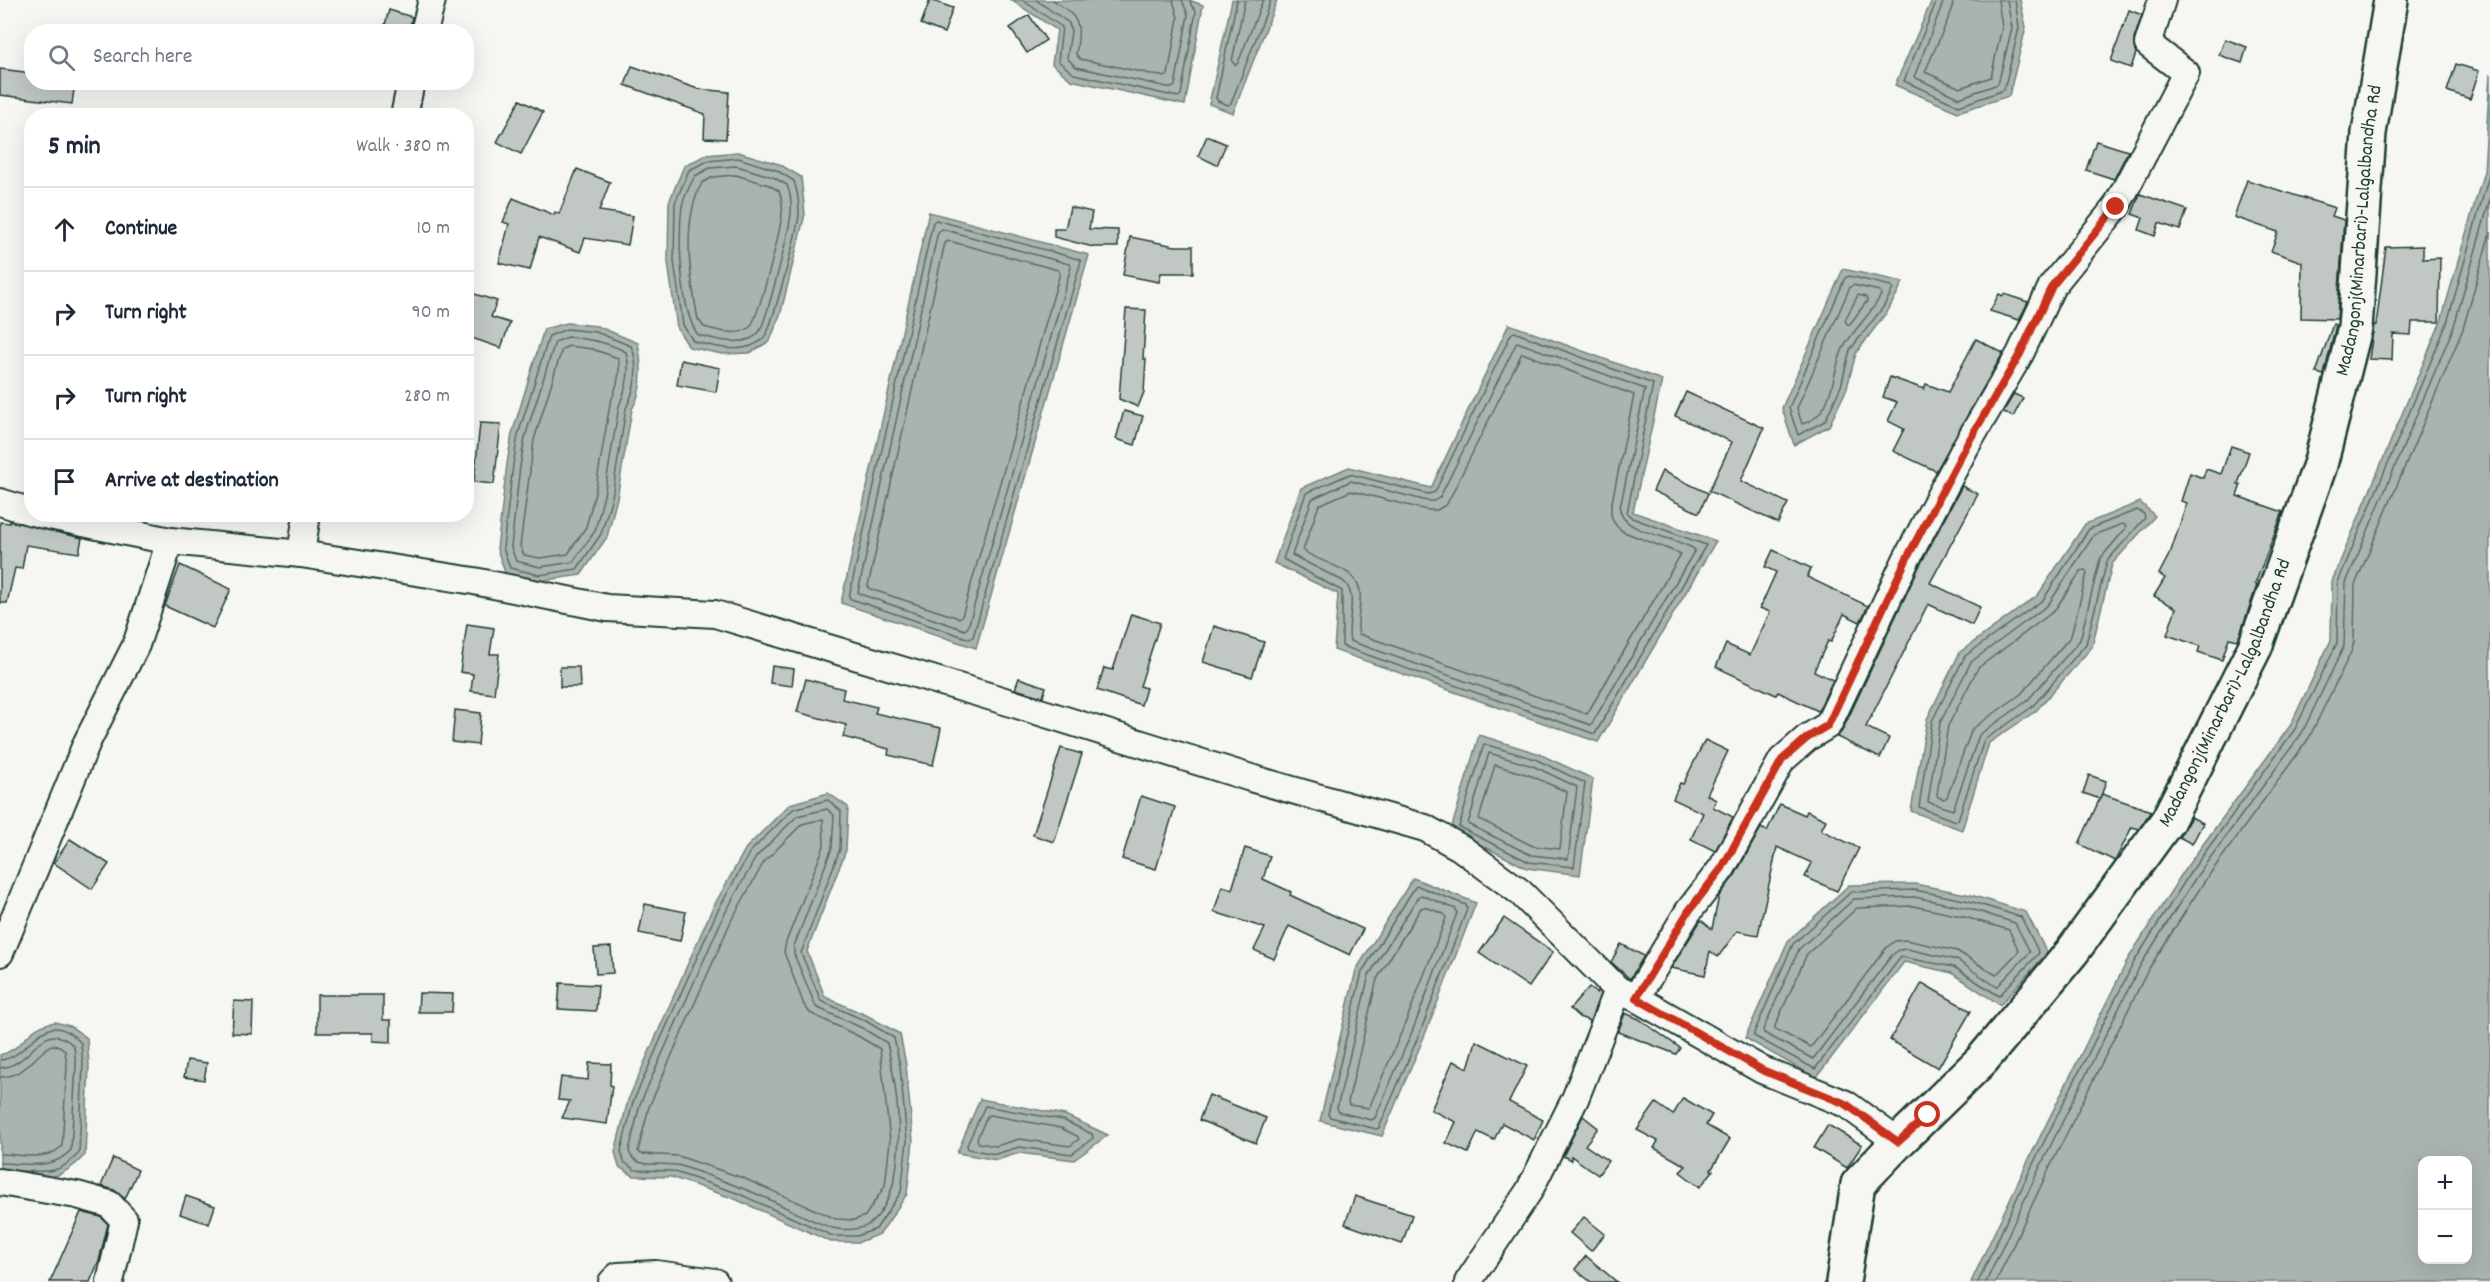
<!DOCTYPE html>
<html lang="en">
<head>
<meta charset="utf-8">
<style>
	body { margin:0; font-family:Dekko,sans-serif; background:#f2f2f3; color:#1f2937 }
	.controls { position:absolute; right:18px; bottom:18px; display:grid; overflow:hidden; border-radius:12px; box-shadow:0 6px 24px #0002 }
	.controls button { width:54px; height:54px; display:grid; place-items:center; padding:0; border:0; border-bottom:2px solid #e0e1e3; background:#fff; color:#1f2937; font:30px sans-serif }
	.stop { position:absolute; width:18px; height:18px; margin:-14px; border:4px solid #c8321e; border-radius:50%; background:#fff }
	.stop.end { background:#c8321e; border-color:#fff; box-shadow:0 2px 6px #0008 }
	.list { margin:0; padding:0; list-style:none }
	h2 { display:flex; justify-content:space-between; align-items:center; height:78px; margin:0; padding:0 24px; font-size:26px }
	h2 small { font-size:20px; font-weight:400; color:#747a83 }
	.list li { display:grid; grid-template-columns:39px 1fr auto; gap:18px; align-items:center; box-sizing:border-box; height:84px; padding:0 24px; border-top:2px solid #e0e1e3 }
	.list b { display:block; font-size:22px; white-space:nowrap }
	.list em { font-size:20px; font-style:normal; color:#747a83 }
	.icon { flex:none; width:33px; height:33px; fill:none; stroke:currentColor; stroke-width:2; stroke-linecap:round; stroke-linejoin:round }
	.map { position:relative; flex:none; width:2490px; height:1282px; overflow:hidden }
	.search { position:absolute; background:#fff; box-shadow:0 6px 24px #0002; left:24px; top:24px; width:450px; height:66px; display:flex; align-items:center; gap:15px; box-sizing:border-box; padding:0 21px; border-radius:24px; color:#747a83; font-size:22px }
	.panel { position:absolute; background:#fff; box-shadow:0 6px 24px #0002; left:24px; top:108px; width:450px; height:414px; border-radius:24px }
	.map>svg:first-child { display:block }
	.water { fill:#aab3ae; stroke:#72847d; stroke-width:1.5; fill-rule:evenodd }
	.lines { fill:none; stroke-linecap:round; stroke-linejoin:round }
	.shore { stroke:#576c65; stroke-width:1.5 }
	.building { fill:#c1c8c3; stroke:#1f3d34; stroke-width:1.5 }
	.street-casing { stroke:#1f3d34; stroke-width:30 }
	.secondary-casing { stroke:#1f3d34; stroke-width:38 }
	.street { stroke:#f6f6f2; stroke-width:26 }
	.secondary { stroke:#f6f6f2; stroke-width:33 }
	.route { stroke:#c8321e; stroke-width:8 }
	.labels { text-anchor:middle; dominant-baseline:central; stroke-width:4.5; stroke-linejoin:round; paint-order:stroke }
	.street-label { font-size:20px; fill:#1f3d34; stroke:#f6f6f2 }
</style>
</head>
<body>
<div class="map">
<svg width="2490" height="1282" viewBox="0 0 2490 1282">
	<rect width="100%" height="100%" fill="#f6f6f2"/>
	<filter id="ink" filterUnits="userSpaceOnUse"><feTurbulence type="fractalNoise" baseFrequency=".0167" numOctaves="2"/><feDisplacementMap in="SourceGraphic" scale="12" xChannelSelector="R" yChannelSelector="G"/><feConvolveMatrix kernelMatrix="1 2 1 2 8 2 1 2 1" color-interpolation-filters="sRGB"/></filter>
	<g filter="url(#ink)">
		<g class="water">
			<path d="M1011 0H1189L1203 5 1185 105 1071 80 1052 64 1057 30Z"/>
			<path d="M1232 0H1277L1233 113 1209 104Z"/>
			<path d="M1932 0H2020L2026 27 2009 96 1958 112 1895 85Z"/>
			<path d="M2490 74V1282H1971L2027 1163 2128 959 2185 869 2290 726 2331 640 2332 581 2441 321 2484 171ZM2422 1160H2468V1260H2422Z"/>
			<path d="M738 152 779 164 801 177 805 214 781 312 770 341 750 353 722 354 689 347 677 328 668 262 669 202 684 166 706 155Z"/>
			<path d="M929 212 1089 255 976 648 841 603Z"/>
			<path d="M1843 269 1903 282 1889 309 1856 353 1847 388 1829 426 1794 445 1782 408Z"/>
			<path d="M567 323 597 326 638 343C642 364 644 390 632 409L617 498 607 537 581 575 539 581 506 575 497 549 507 464 512 434 544 329Z"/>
			<path d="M1509 324 1662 380 1633 512 1716 541 1598 742 1334 650 1338 594 1274 563 1301 488 1349 467 1431 488Z"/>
			<path d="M2140 502 2155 516 2112 564 2092 647 2036 711 1989 743 1962 830 1911 811 1927 719 1960 652 2038 595 2085 524Z"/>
			<path d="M1479 735 1537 753 1593 779 1580 875 1527 868 1451 830Z"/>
			<path d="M828 793 848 807 846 850 807 951 825 997 868 1016 900 1034 906 1065 913 1141 907 1194 880 1234 859 1242H831L735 1199 671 1177 634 1176 619 1167 615 1152 628 1100 711 911 746 848 790 804Z"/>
			<path d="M1413 878 1476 903 1426 1032 1382 1136 1320 1121 1356 970Z"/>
			<path d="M1915 884 1971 895 2026 912 2047 953 2000 1005 1952 973 1904 962 1816 1078 1745 1038 1788 941 1849 885Z"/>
			<path d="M55 1022 70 1026 87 1038 89 1065 85 1155C56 1186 39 1178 0 1176V1055C26 1048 26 1026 55 1022Z"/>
			<path d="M980 1099 1065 1115 1108 1135 1074 1160 1019 1153 997 1160 957 1153Z"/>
		</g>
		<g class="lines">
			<g class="shore">
				<path d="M1022 0 1062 27 1058 61 1074 74 1178 97 1181 95 1196 11 1191 5 1190 0"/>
				<path d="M1036 0 1069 23 1071 31 1067 58 1076 67 1172 88 1175 86 1188 15 1182 0"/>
				<path d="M1053 0C1080 18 1081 22 1076 54L1080 59 1165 77 1168 75 1178 18 1173 0"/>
				<path d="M1237 0 1216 98 1218 101 1228 105 1231 103 1271 0"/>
				<path d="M1245 0 1232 61 1235 65 1238 63 1263 0"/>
				<path d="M1937 0 1904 81 1959 106 2004 90 2019 28 2015 0"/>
				<path d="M1944 0 1914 77 1959 98 1998 84 2012 28 2007 0"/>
				<path d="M1953 0 1952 10 1925 72 1960 88 1991 77 2002 27 1998 0"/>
				<path d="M738 158 776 170 794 181C797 190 799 203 799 213 799 226 771 331 764 338 746 356 714 347 693 341L683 325 674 261 675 203 689 170 708 161Z"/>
				<path d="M737 166 773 177 787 185C790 193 792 204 791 212 791 225 766 323 759 332 746 349 714 339 698 335 680 311 678 237 682 206 684 197 690 185 695 176L710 168Z"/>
				<path d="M736 175 769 185 779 191C781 197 783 206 782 213 781 228 758 322 749 328 737 337 717 330 704 327L698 319C690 277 681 222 702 183L713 177Z"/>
				<path d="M936 220 1078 259 1081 261 973 637 970 639 851 599 849 597 933 222Z"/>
				<path d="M942 229 1069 264 1071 267 968 627 965 630 860 594 858 592 938 232Z"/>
				<path d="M949 241 1058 270 1060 273 962 616 959 618 870 589 868 586 945 243Z"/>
				<path d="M1849 276 1891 286 1893 289 1884 306 1850 350 1841 386 1825 421 1798 435 1789 408 1845 278Z"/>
				<path d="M1853 285 1880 291 1881 295C1872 313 1856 327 1845 345 1830 369 1837 415 1802 424L1797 408 1850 287Z"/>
				<path d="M1858 295 1866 297 1867 301 1850 324H1847L1845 320Z"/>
				<path d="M567 329 596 332 631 346C640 364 635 391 626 408L612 497 601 534 577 569 540 575 510 568 503 548 513 465 518 435 549 336Z"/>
				<path d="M1514 332 1653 384 1627 513 1632 518 1706 545 1595 734 1342 646V591L1283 559 1306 493 1350 474 1428 494 1435 492 1511 334Z"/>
				<path d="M568 337C588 339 608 342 626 352 631 370 626 390 619 406L604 495 595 531 573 562 540 567 516 561 511 547 520 466 525 437 555 342Z"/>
				<path d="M1517 342 1645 389 1620 508C1620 534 1678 536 1695 550L1591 725 1350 641C1345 623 1360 595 1343 581L1292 555 1312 499 1351 481 1427 501H1434L1440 497Z"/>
				<path d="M569 346 592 349 618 358C622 373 615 391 610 404L595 493 586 527 568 554 540 558 524 555 520 546 534 440 562 349Z"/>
				<path d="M1522 353 1634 395 1611 507C1610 518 1614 526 1624 532L1681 554 1587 714 1359 634C1355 621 1362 605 1360 591 1356 566 1319 564 1303 550L1319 505 1351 491 1427 510H1437L1447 504Z"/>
				<path d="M2137 510 2144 514 2145 518 2107 561 2086 644 2032 707 1984 740 1958 820 1955 821 1919 807 1932 721 1965 656 2043 600 2089 529Z"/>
				<path d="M2122 524 2125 525 2126 528 2100 559 2080 640 2027 701 1979 735 1953 810 1928 802 1940 723 1971 662 2048 605 2094 535Z"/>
				<path d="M2085 570 2087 573 2071 636 2021 694 1972 729 1947 797 1944 799 1938 797 1937 794 1948 726 1978 668 2054 611 2081 571Z"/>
				<path d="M1484 744 1535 759 1585 783 1574 867 1529 862 1459 827Z"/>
				<path d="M1489 753 1533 766 1577 787 1568 859 1531 855 1468 824Z"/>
				<path d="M1495 765 1529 775 1567 792 1560 849 1533 846 1479 819Z"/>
				<path d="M828 800 841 811 840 849 801 953 821 1001 866 1021 894 1038 900 1066 907 1141 901 1192 876 1229 857 1236H833L737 1193 672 1171 635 1170 624 1162 621 1151 633 1102 716 914 750 852 793 809Z"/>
				<path d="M827 809 834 815 832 848 794 946V954L816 1007 862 1028 887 1043C898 1091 912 1185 872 1222 864 1230 843 1231 833 1228 810 1221 788 1208 766 1198 739 1186 710 1176 681 1166 666 1161 634 1171 629 1151L640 1104 723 917 756 857 797 816Z"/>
				<path d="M823 819 824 846 786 942 784 952 804 1005 810 1013 858 1036 880 1049 890 1141 885 1186 865 1216 854 1220 836 1219 743 1178 678 1156 641 1154 638 1151 649 1107 731 921 764 862 802 824Z"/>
				<path d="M1418 886 1466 905 1467 909 1421 1030 1379 1128 1376 1129 1330 1117 1328 1114 1362 972 1415 887Z"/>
				<path d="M1915 890 1969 901 2021 917 2039 953 1999 996 1954 967 1901 957 1815 1069 1754 1036V1033L1793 944 1851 892Z"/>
				<path d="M1421 895 1456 909 1457 913 1414 1027 1375 1118 1371 1120 1339 1112 1337 1108 1369 975 1418 897Z"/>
				<path d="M1914 897 1968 908 2015 923 2030 952 1997 987 1957 960 1907 949 1899 950 1892 955 1813 1059 1764 1033 1763 1030 1799 949 1854 899Z"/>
				<path d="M1913 906 1965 917 2009 930 2019 951 1996 975 1957 951 1906 940 1895 941 1886 948 1811 1047 1775 1029V1026L1807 954 1857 908Z"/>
				<path d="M1425 907 1444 914 1446 918 1405 1024 1369 1108 1349 1105 1348 1102 1377 979 1421 908Z"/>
				<path d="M0 1060C33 1057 43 1002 81 1043L83 1065 79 1153C58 1176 47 1171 19 1171"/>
				<path d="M0 1068C34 1066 41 1015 74 1046L76 1065 71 1150C52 1171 26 1163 0 1163"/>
				<path d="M0 1077C26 1076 32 1058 51 1045L60 1046 65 1051 67 1066 62 1146C48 1162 20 1154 0 1154"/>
				<path d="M985 1106 1063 1120 1092 1134 1093 1138 1072 1154 1019 1147 996 1154 968 1149 967 1145Z"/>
				<path d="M990 1115 1061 1128 1077 1136 1079 1139 1070 1146 1019 1139 996 1146 979 1143 977 1139 987 1116Z"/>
				<path d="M1978 1282 2032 1166 2134 962 2190 873 2295 729 2337 643 2338 582 2447 323 2490 172"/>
				<path d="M1986 1282 2039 1169 2140 966 2196 877 2302 733 2344 646 2346 583 2454 326 2490 200"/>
				<path d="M1996 1282 2047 1173 2148 970 2204 882 2309 738 2352 650 2354 641 2355 585 2463 329 2490 233"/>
			</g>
		</g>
		<g class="building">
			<path d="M930 0 953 8 944 33 921 24Z"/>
			<path d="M389 10 412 17 409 32H383Z"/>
			<path d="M2129 10 2142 15 2134 39V48L2136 53 2131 68 2111 61Z"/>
			<path d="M1029 15 1046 40 1027 53 1010 28Z"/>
			<path d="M2225 39 2247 47 2242 63 2219 55Z"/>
			<path d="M2456 64 2479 71 2470 99 2447 91Z"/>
			<path d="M632 66 698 89 729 92 726 139 704 138 705 114 625 85Z"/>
			<path d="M0 69 32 73V82H75L72 104 0 95Z"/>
			<path d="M520 100 543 112 521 154 497 142Z"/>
			<path d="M1207 136 1226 144 1217 165 1198 156Z"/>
			<path d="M2096 141 2128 151 2114 179 2086 170Z"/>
			<path d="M577 169 610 182 599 211 633 216 628 245 585 238 580 252 539 237 530 270 499 263 509 224 503 222 513 198 554 215 555 212 559 214Z"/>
			<path d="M2247 180 2335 208 2332 216 2344 220 2337 319 2301 318 2302 262 2271 251 2278 232 2234 217Z"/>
			<path d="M2140 194 2187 210 2180 230 2159 223 2155 236 2139 230 2143 218 2132 214Z"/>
			<path d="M1070 207 1092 212 1089 229 1118 230V247H1093L1054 237V229H1065Z"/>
			<path d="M1130 237 1175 246H1193V273H1161L1159 282 1123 275Z"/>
			<path d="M2423 246V259L2440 258 2439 322H2412L2411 335 2393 334 2392 360 2369 359 2374 325H2376L2386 247Z"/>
			<path d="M471 293 497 301 491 317 510 323 501 348 466 336V306Z"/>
			<path d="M1999 294 2003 296 2004 294 2028 302 2019 320 1990 311Z"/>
			<path d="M1126 309 1146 310 1143 359H1146L1144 392 1138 407 1119 399Z"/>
			<path d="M2333 324 2336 325 2324 375 2316 373Z"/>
			<path d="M1976 339 2003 353 1936 471 1893 451 1904 429 1888 421 1897 402 1883 397 1890 377 1924 389 1926 384 1948 392Z"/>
			<path d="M681 360 720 368 716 392 677 385Z"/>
			<path d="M1686 392 1764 428 1741 481 1788 503 1778 523 1709 491 1732 442 1675 416Z"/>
			<path d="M2014 394 2023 398 2013 417 2003 412Z"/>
			<path d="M1124 411 1143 416 1135 445 1116 439Z"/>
			<path d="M480 423 501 424 494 484 474 482Z"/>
			<path d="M2231 446 2249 452 2238 484 2241 485 2237 496 2283 512 2255 584 2257 585 2238 640 2229 638 2222 660 2198 652 2200 646 2167 635 2176 608 2154 596 2165 578 2159 574 2171 551 2187 503 2181 501 2190 473 2203 478 2206 469 2221 474Z"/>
			<path d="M1662 471 1708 493 1699 513 1653 491Z"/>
			<path d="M1962 486 1978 494 1930 583 1980 607 1972 625 1928 604 1866 727 1889 738 1880 758 1837 737 1842 731 1919 567Z"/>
			<path d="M10 521 82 538 79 553 26 545 22 569 15 568 7 603H0V522L10 523Z"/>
			<path d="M1773 550 1811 568 1807 577 1868 606 1860 622 1844 614 1831 642 1828 641 1814 671 1833 680 1818 711 1778 692 1776 695 1716 667 1726 644 1750 655 1770 612 1760 608 1776 572 1765 567Z"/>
			<path d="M180 565 231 589 213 628 165 606Z"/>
			<path d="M1131 614 1160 623 1140 686 1146 688 1141 705 1097 690 1104 668 1113 670Z"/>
			<path d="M467 624 494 628 490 654H499L494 694 471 691 473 674 460 672Z"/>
			<path d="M1214 626 1264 642 1252 677 1203 662Z"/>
			<path d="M772 666 794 669 792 686 770 683Z"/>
			<path d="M560 667H579L580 687H560Z"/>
			<path d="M1019 678 1046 687 1043 697 1015 689Z"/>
			<path d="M806 679 844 689 842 699 877 707 875 713 941 728 933 765 888 755 889 749 843 737 846 725 797 712Z"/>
			<path d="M455 710 481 713 478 745 452 742Z"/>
			<path d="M1705 740 1728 751 1707 795 1716 800 1713 807 1733 817 1715 851 1691 839 1703 813 1673 799 1680 783 1683 784Z"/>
			<path d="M1061 748 1082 754 1054 842 1033 835Z"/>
			<path d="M2089 775 2106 781 2100 799 2083 793Z"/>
			<path d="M2102 794 2151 811 2139 829 2132 827 2115 861 2079 844Z"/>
			<path d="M1141 796 1175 807 1156 869 1122 859Z"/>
			<path d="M1780 804 1805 815 1807 811 1826 820 1821 830 1859 848 1837 891 1805 877 1812 863 1777 847 1758 935 1737 931 1718 957 1710 951 1705 975 1671 968 1701 920 1712 929 1719 896 1735 875 1761 828 1767 831Z"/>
			<path d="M2191 817 2203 823 2192 844 2179 837Z"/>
			<path d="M70 839 109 864 92 889 54 863Z"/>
			<path d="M1245 848 1270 856 1263 879 1291 892 1290 895 1363 929 1350 955 1289 926 1274 959 1254 950 1265 928 1214 912 1222 886 1232 889Z"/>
			<path d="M645 904 686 912 680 941 639 933Z"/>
			<path d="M1504 918 1553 952 1529 987 1479 953Z"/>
			<path d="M1621 944 1644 956 1630 979 1611 962Z"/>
			<path d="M611 947 613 973 596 974 594 948Z"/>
			<path d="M560 983 598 985 596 1011 558 1009Z"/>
			<path d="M1922 983 1971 1011 1938 1068 1890 1040Z"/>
			<path d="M1589 987 1596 993 1597 990 1600 994 1590 1021 1579 1017 1570 1009Z"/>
			<path d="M419 993 453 994 452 1012H418Z"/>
			<path d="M317 995H383V1020H391V1042L373 1041V1033H317Z"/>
			<path d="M234 1001 253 1002 252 1034 232 1033Z"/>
			<path d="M1625 1013 1639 1019 1680 1048 1676 1054 1618 1032Z"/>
			<path d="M1476 1041 1527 1066 1509 1102 1543 1120 1534 1140 1502 1123 1494 1140 1478 1132 1468 1153 1446 1143 1456 1122 1431 1110 1453 1061 1468 1068Z"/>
			<path d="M187 1060 207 1063 204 1080 184 1077Z"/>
			<path d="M589 1063 611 1064 610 1085 612 1086 607 1124 562 1118 570 1101 558 1100 561 1077 588 1080Z"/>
			<path d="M1209 1095 1266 1118 1256 1143 1199 1120Z"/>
			<path d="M1683 1098 1712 1115 1706 1125 1730 1139 1711 1170 1713 1171 1700 1187 1680 1172 1686 1166 1654 1148 1658 1141 1637 1130 1656 1103 1673 1115Z"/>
			<path d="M1583 1116 1598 1128 1585 1145 1608 1161 1598 1175 1571 1156V1160L1563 1156Z"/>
			<path d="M1828 1125 1862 1145 1847 1168 1814 1148Z"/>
			<path d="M113 1158 138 1170 125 1199 114 1190 101 1186Z"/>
			<path d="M186 1196 215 1206 209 1224 180 1214Z"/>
			<path d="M1355 1196 1412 1215 1402 1244 1345 1224Z"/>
			<path d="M81 1212 101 1217 108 1224 99 1261 90 1282H50Z"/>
			<path d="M1584 1217 1605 1234 1591 1251 1570 1233Z"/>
			<path d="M1586 1256 1617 1282H1591L1575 1269Z"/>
		</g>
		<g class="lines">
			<defs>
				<g id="street">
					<path d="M424 32 432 0"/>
					<path d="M404 116 411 82"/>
					<path d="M0 502 32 512"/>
					<path d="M40 514 170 541 301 554 474 581 607 608 715 614 995 698 1254 779 1425 828 1461 848 1520 892 1618 990"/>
					<path d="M301 554 307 514"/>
					<path d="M0 953 87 742 136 645 170 541"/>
					<path d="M1636 998 1762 1070 1846 1104 1898 1142"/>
					<path d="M0 1182 77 1195 109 1204 124 1220 110 1282"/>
					<path d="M612 1282 618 1276 656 1274 715 1282"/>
					<path d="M1468 1282 1529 1191 1575 1099 1618 990 1636 998 1688 912 1722 868 1782 760 1807 738 1828 725 1906 560 1966 446 2020 354 2052 286 2116 207 2186 73 2148 44 2162 0"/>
				</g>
				<g id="secondary">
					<path id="s1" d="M1843 1282 1858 1184 1898 1142 1982 1060 2072 952 2168 820 2255 647 2320 465 2355 328 2369 133 2391 0"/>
				</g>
			</defs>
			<use href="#street" class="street-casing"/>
			<use href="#secondary" class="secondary-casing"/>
			<use href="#street" class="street"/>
			<use href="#secondary" class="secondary"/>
		</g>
	</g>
	<g class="lines" filter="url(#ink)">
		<path class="route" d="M1928 1115 1898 1142 1846 1104 1762 1070 1636 998 1688 912 1722 868 1782 760 1807 738 1828 725 1906 560 1966 446 2020 354 2052 286 2116 207"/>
	</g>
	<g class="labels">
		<g class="street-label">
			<text stroke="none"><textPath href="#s1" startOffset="1204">Madangonj(Minarbari)-Lalgalbandha Rd</textPath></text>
			<text stroke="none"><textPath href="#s1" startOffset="718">Madangonj(Minarbari)-Lalgalbandha Rd</textPath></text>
		</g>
	</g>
</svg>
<div class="controls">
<button>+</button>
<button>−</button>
</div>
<div class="stop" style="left:1928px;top:1115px"></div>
<div class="stop end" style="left:2116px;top:207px"></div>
<div class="search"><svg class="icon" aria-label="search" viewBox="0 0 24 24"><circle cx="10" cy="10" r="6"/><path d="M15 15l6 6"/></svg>Search here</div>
<section class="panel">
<h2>5 min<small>Walk · 380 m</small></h2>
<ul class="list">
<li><svg class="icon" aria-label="ahead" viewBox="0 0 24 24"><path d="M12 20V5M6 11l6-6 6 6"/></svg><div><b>Continue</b></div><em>10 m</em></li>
<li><svg class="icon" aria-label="right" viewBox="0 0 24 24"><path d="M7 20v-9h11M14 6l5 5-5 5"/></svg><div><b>Turn right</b></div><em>90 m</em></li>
<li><svg class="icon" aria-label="right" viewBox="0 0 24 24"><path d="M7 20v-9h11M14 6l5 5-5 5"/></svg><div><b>Turn right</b></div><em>280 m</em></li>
<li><svg class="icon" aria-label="arrive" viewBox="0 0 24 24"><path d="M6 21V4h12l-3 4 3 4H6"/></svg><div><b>Arrive at destination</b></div></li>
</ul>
</section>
</div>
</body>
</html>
